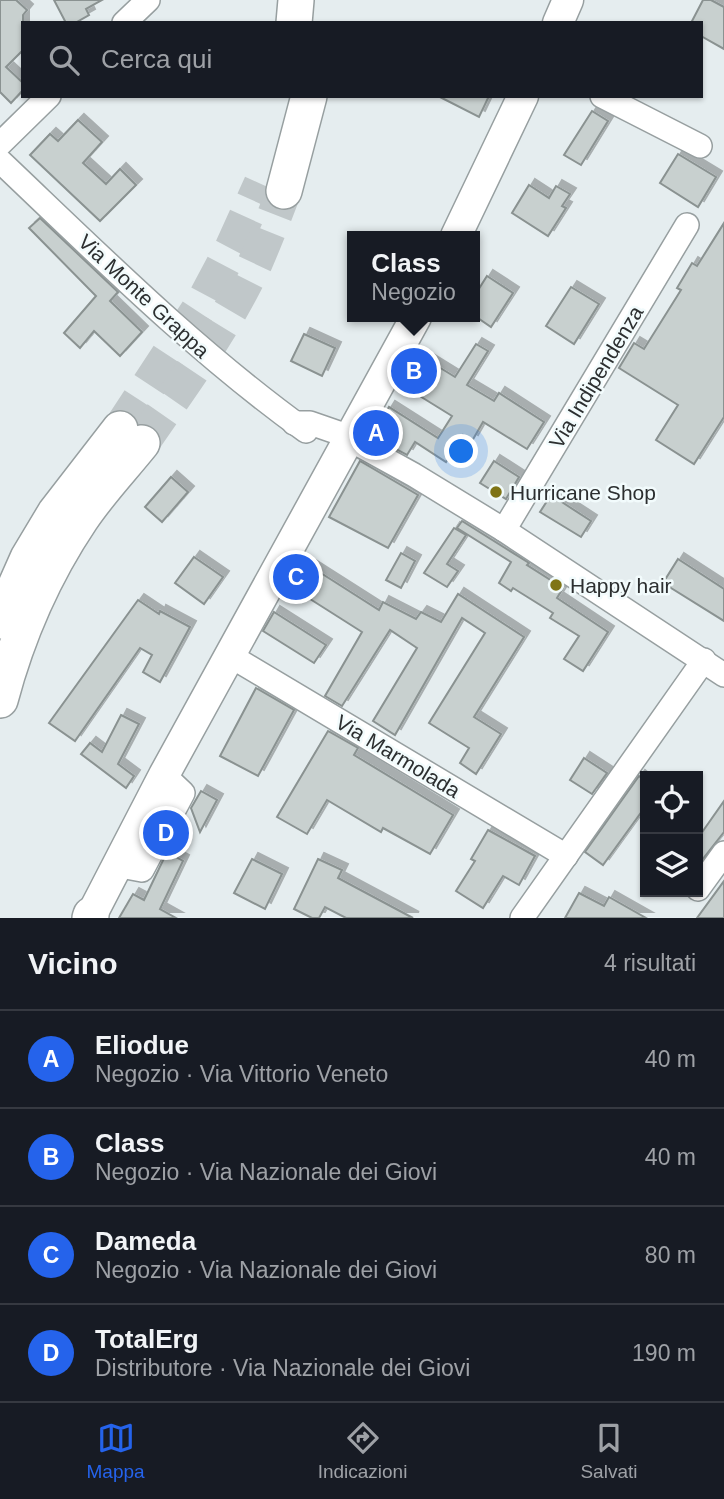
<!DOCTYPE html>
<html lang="it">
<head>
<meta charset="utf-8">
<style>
	body { margin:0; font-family:Arial,sans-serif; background:#242831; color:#f1f3f6 }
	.controls { position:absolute; right:21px; bottom:21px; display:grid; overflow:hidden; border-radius:0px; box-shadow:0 2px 5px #0004 }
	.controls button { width:63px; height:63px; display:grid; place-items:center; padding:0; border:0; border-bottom:2px solid #363941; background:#171b24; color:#f1f3f6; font:35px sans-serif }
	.you { position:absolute; left:462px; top:452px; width:24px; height:24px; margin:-18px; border:5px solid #fff; border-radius:50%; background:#1a73e8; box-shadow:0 0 0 10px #1a73e833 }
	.badge { display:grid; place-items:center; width:46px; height:46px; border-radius:50%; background:#2563eb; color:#fff; font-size:23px; font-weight:700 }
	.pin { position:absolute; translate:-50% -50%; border:4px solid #fff; box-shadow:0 2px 7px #0006 }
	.popup { position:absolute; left:347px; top:231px; width:133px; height:91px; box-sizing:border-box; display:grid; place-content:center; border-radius:0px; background:#171b24; filter:drop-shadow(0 2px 5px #0005); font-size:23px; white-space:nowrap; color:#9ea1a6 }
	.popup b { font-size:26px; color:#f1f3f6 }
	.popup::after { content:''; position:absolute; left:50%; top:100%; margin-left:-14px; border:14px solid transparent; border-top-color:#171b24 }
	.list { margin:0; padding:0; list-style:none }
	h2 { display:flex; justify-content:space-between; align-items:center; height:91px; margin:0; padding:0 28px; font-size:30px }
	h2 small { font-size:23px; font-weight:400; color:#9ea1a6 }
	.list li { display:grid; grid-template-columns:46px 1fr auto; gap:21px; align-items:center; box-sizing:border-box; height:98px; padding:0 28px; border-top:2px solid #363941 }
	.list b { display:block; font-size:26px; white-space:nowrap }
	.list p { margin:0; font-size:23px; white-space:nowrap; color:#9ea1a6 }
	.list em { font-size:23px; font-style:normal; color:#9ea1a6 }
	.icon { flex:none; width:38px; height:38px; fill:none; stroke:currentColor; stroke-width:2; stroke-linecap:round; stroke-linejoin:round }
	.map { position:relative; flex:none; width:724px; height:918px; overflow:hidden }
	.search { position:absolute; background:#171b24; box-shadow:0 2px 5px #0004; left:21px; right:21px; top:21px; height:77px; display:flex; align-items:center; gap:18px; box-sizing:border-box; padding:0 24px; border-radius:0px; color:#9ea1a6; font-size:26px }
	.sheet { height:483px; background:#171b24 }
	nav { display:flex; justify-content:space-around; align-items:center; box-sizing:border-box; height:98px; border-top:2px solid #363941; background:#171b24; font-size:19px; color:#9ea1a6 }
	nav a { display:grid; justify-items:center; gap:4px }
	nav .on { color:#2563eb }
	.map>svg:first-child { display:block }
	.building { fill:#c8d0cf; stroke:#8a9291; stroke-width:2; filter:url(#shadow) }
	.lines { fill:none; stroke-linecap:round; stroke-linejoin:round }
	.highway-tunnel { stroke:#c0c7c9; stroke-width:35; stroke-dasharray:35 18; stroke-linecap:butt }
	.minor-casing { stroke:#979fa0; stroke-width:26 }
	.major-casing { stroke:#979fa0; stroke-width:33 }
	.highway-casing { stroke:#979fa0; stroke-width:38 }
	.minor { stroke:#fff; stroke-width:23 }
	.major { stroke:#fff; stroke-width:30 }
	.highway { stroke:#fff; stroke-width:35 }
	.poi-dot { fill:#7f7416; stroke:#f2fbfc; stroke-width:2.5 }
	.labels { text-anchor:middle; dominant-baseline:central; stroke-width:5; stroke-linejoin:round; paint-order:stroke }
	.street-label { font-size:21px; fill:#2c2f30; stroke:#f2fbfc }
	.poi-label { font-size:21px; fill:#2c2f30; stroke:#f2fbfc; text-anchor:start }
</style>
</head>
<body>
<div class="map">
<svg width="724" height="918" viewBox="0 0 724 918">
	<defs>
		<filter id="shadow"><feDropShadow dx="6" dy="-6" stdDeviation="0" flood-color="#0004"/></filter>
	</defs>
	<rect width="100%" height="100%" fill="#e5edef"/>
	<g class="building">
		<path d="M0 0H16L27 10 23 15V50L6 67 23 83V90L11 103 0 92Z"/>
		<path d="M54 0H102L86 9 89 15 75 23H66Z"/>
		<path d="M703 0H711L724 7V49L701 36V23H691Z"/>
		<path d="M438 96H489L479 117Z"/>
		<path d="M592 111 608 121 581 165 564 155Z"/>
		<path d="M78 120 102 142 83 163 106 184 120 169 136 185 100 221 30 155 50 134 58 141Z"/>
		<path d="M678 154 716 177 698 207 660 183Z"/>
		<path d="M529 185 549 198 556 186 570 194 562 206 566 208 548 236 512 213Z"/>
		<path d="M40 218 118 292 110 301 142 332 120 356 94 331 80 348 64 333 96 296 29 228Z"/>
		<path d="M724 223V417L694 464 656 440 678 405 619 368 634 343 644 349 681 290 677 288 692 263 697 266Z"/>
		<path d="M487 276 513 293 491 327 475 316V295Z"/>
		<path d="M571 287 599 304 574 344 546 326Z"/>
		<path d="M304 334 335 348 322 376 291 361Z"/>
		<path d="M476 344 488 351 467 385 494 401 499 393 544 422 527 449 483 422 472 441 463 435 446 462 415 442 407 455 373 437 375 434 373 433 389 407 438 438 452 416 402 385 421 356 455 377Z"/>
		<path d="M360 461 418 495 388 548 329 517Z"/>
		<path d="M494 461 519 477 506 499 480 483Z"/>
		<path d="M171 477 188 492 162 522 145 507Z"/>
		<path d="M551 495 591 521 581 537 540 512Z"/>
		<path d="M462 521 529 563 527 565 563 588 557 598 608 632 583 671 564 659 579 636 550 618 553 613 513 588 511 591 499 583 511 562 457 528Z"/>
		<path d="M454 528 466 535 447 564 458 571 447 587 424 573Z"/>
		<path d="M401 553 415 561 401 588 386 580Z"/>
		<path d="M194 557 223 577 204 604 175 583Z"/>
		<path d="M678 559 724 589V621L663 583Z"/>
		<path d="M302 561 379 610 383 602 416 619 421 612 441 622 458 594 524 637 474 717 501 734 476 774 460 763 469 748 429 723 485 633 462 618 395 735 373 721 417 648 390 630 342 706 325 696 362 632 288 585Z"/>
		<path d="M138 600 159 614 160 611 190 627 160 682 143 672 152 655 140 648 75 741 49 723Z"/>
		<path d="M274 612 326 645 314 663 263 631Z"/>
		<path d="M256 688 294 710 258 776 220 756Z"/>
		<path d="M121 715 139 724 118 764 134 776 126 788 81 754 90 743 102 752Z"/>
		<path d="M328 731 358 748 354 755 453 815 430 854 383 828 381 832 327 800 307 834 277 817Z"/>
		<path d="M584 758 607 773 592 794 570 780Z"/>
		<path d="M639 776 645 781V807L603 865 585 852Z"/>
		<path d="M201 791 217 800 200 832 191 808Z"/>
		<path d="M724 801V832L698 865V838Z"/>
		<path d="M488 830 535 856 519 885 503 876 483 908 456 891 475 861 471 859Z"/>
		<path d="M167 852 183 861 160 909 176 918H119L133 894 144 900Z"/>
		<path d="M252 859 282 874 265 909 234 893Z"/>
		<path d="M318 859 342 870 338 878 413 918H346L325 907 319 918H312L294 909Z"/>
		<path d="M724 881V918H697Z"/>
		<path d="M579 893 604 906 609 897 646 918H565Z"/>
	</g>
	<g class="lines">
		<g class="highway-tunnel">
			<path d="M120 429 204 301 232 248 261 184"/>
			<path d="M142 443C182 385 226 326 256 261 266 238 275 214 284 191"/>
		</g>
		<defs>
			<g id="minor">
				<path d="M124 23 148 0"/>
				<path d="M602 96 700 146"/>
				<path d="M0 144 49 96"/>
				<path d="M0 161C99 255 195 351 306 431"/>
				<path d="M294 423H310L336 432 414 475 504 530 724 675"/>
				<path d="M504 530 687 225"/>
				<path d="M229 655 566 856"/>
				<path d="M115 865 142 870 183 793 164 775"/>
				<path d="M698 889 724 853"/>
				<path d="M522 918 704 660"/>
			</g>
			<g id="major">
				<path d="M558 23 568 0"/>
				<path d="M456 236 523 96"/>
				<path d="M90 918 164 775 416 317"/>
			</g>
			<g id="highway">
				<path d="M294 23 296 0"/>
				<path d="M284 191 309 96"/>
				<path d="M0 621 28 558 55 513 120 429"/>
				<path d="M0 700C17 636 44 574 81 519 99 492 122 468 142 443"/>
				<path d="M90 918 91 915"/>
			</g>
		</defs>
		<use href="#minor" class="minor-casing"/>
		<use href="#major" class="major-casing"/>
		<use href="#highway" class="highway-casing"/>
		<use href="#minor" class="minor"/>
		<use href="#major" class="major"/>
		<use href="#highway" class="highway"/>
	</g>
	<g class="poi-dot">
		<circle cx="496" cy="492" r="7"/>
		<circle cx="556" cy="585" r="7"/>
	</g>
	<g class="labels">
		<g class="street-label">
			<text transform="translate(144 296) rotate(43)">Via Monte Grappa</text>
			<text transform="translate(596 377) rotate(-59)">Via Indipendenza</text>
			<text transform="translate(398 756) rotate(31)">Via Marmolada</text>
		</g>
		<g class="poi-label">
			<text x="510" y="492">Hurricane Shop</text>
			<text x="570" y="585">Happy hair</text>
		</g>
	</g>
</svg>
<div class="controls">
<button><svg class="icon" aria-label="locate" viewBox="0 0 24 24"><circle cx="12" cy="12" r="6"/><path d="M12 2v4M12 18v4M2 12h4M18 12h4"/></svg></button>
<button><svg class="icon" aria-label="layers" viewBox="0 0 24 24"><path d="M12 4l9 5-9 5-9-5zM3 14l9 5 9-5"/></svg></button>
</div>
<div class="you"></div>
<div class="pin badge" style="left:376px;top:433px">A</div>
<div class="pin badge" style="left:414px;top:371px">B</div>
<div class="popup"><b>Class</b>Negozio</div>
<div class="pin badge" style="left:296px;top:577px">C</div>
<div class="pin badge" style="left:166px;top:833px">D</div>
<div class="search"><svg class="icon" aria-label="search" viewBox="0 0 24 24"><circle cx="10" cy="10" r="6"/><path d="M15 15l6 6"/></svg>Cerca qui</div>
</div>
<section class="sheet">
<h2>Vicino<small>4 risultati</small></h2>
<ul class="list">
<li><span class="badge">A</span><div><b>Eliodue</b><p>Negozio · Via Vittorio Veneto</p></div><em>40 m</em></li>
<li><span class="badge">B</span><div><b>Class</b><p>Negozio · Via Nazionale dei Giovi</p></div><em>40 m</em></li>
<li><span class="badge">C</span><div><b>Dameda</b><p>Negozio · Via Nazionale dei Giovi</p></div><em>80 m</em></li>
<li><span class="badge">D</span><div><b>TotalErg</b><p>Distributore · Via Nazionale dei Giovi</p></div><em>190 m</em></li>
</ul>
</section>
<nav>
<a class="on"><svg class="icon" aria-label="map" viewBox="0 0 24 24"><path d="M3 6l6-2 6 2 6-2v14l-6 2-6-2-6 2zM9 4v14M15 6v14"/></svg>Mappa</a>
<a><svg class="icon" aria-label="directions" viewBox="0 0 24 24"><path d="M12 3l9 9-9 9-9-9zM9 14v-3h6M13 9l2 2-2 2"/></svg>Indicazioni</a>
<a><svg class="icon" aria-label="saved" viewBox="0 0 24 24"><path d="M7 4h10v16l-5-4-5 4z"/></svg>Salvati</a>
</nav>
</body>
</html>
